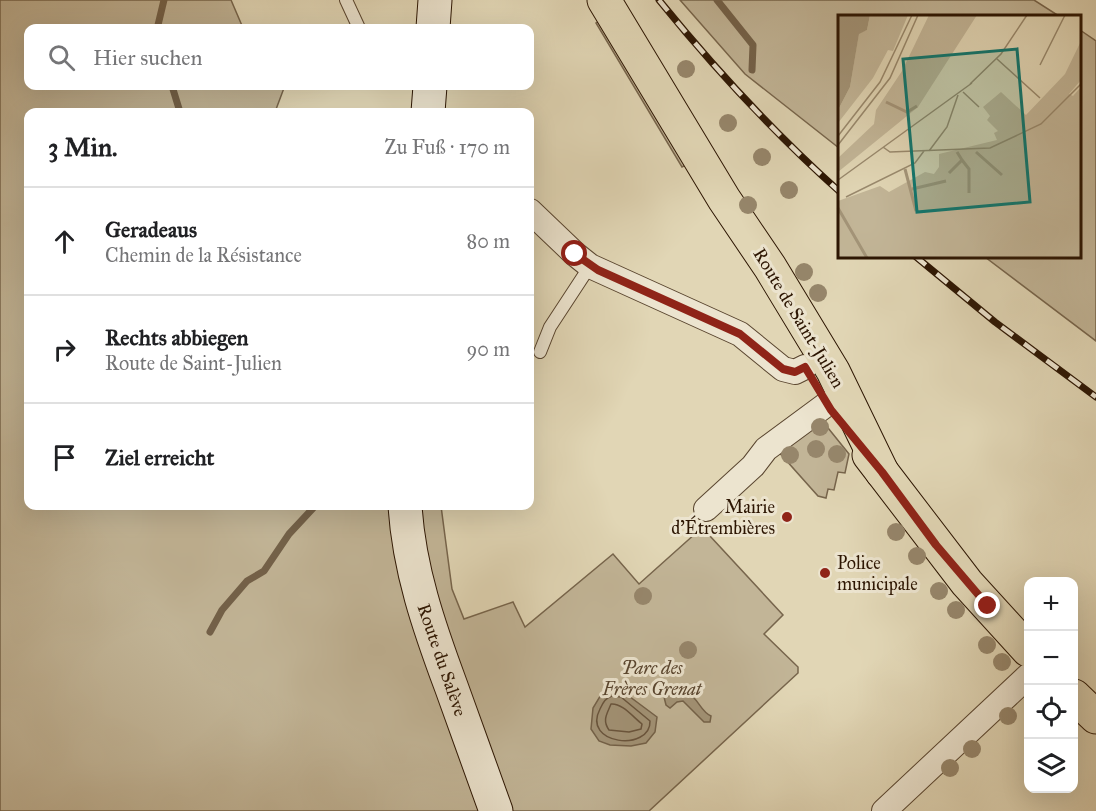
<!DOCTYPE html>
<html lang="de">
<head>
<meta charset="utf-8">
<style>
	body { margin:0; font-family:"IM FELL Great Primer",serif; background:#f6f6f6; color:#202124 }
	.controls { position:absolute; right:18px; bottom:18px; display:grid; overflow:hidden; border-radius:12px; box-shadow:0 6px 24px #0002 }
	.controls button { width:54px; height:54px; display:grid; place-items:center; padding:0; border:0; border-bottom:2px solid #e0e0e0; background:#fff; color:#202124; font:30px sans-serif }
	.stop { position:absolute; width:18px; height:18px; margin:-14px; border:4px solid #8f2418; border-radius:50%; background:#fff }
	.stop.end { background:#8f2418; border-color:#fff; box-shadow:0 2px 6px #0008 }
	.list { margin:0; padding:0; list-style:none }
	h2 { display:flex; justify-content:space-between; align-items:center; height:78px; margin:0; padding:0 24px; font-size:26px }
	h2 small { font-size:20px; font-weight:400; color:#757577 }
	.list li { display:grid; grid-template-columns:39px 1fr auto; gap:18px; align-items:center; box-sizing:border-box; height:108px; padding:0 24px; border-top:2px solid #e0e0e0 }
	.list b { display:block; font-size:22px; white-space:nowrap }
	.list p { margin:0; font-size:20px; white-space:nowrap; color:#757577 }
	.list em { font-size:20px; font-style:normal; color:#757577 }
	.icon { flex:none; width:33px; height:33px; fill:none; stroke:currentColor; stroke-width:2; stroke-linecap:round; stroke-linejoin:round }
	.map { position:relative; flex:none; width:1096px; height:811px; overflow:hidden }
	.search { position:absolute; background:#fff; box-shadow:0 6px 24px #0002; left:24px; top:24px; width:510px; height:66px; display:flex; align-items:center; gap:15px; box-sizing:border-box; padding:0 21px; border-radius:12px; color:#757577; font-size:22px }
	.panel { position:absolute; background:#fff; box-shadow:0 6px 24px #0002; left:24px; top:108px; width:510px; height:402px; border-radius:12px }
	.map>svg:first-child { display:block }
	.green { fill:#c2b597; stroke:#77654c; stroke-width:1.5 }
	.water { fill:#a39478; stroke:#736149; stroke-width:1.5 }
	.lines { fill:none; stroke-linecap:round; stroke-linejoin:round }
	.shore { stroke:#68543d; stroke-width:1.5 }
	.stream { stroke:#736149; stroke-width:7 }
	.lane-casing { stroke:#59452f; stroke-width:14 }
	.street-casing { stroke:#59452f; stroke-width:26 }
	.secondary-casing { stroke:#2c1502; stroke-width:35 }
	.primary-casing { stroke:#2c1502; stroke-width:35 }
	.lane { stroke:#ece4cf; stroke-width:12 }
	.street { stroke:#ece4cf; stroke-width:24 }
	.secondary { stroke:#ece4cf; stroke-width:33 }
	.primary { stroke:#e1d6b5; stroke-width:33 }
	.rail-casing { stroke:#2c1502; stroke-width:7 }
	.rail { stroke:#ece4cf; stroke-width:4.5; stroke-dasharray:14; stroke-linecap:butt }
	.tree { fill:#96866b }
	.route { stroke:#8f2418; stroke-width:8 }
	.poi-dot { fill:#8f2418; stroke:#ece4cf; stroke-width:2 }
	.labels { text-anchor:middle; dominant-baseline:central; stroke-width:6; stroke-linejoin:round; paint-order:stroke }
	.street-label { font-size:18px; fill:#2c1502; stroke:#ece4cf }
	.poi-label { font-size:18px; fill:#2c1502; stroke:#ece4cf; text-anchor:end }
	.park-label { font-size:18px; font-style:italic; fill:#59452f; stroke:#ece4cf }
	.inset-river { fill:none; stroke:#a39478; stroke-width:3 }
	.inset-road { fill:none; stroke:#99896d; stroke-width:1.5 }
	.view { fill:#0f766e; fill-opacity:0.15; stroke:#0f766e; stroke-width:3 }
	.inset-edge { fill:none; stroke:#2c1502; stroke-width:3 }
</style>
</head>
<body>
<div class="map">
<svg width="1096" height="811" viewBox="0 0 1096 811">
	<rect width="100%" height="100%" fill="#e1d6b5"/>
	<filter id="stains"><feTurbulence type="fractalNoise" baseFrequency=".00333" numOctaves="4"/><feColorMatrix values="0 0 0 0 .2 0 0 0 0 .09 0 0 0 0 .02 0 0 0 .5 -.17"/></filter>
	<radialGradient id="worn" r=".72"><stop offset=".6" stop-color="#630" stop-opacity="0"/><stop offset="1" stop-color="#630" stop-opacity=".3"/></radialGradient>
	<g class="green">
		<path d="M0 0H231L243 28H28V86H282L284 88 275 112H28V506H441L452 589 464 619 513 602 525 627 613 554 639 584 696 533 709 535 783 615 764 634 798 667V673L649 811H0Z"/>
		<path d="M680 0H1034L1059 16H840L839 148 745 74Z"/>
		<path d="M601 20 688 164 682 167 596 23Z"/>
		<path d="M1080 30 1096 41V341L985 257 1080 256Z"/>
		<path d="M820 418 849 454 845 473 838 472 834 490 828 489 826 498 818 496 777 450Z"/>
	</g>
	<g class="water">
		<path d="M611 690 622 691 657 717 655 732 646 743 631 746 610 745 599 741 591 729 593 708 602 693Z"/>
		<path d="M683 691C699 696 699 711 711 716L710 722H704L683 701 677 702 670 708 666 705 664 697Z"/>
	</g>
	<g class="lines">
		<g class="shore">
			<path d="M612 696 621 697 650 721C651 752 581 745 600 709 603 703 605 698 612 696Z"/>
			<path d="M611 704C622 703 633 717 642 724L641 729 629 732 609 730C602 720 607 714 611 704Z"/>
		</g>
		<g class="stream">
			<path d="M717 0 753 45 752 70"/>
			<path d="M159 28 158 25 164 0"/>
			<path d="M172 86 180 112"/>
			<path d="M210 632 222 610 247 581 264 571 289 534 315 506"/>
		</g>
		<defs>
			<g id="lane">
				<path d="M346 0 359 28"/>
				<path d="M540 352 550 327 590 266"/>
			</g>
			<g id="street">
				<path d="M530 211 575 254 590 266 740 334 783 369 795 372 805 367"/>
				<path d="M706 509 753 466 766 449 827 404"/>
				<path d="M884 811 1028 676"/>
			</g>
			<g id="secondary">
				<path d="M433 28 435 0"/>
				<path d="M428 112 430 86"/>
				<path d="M405 506C409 569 429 627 451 686 466 728 481 769 496 811"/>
			</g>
			<g id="primary">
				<path d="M604 0 724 199 770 267 833 371 882 472"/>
				<path d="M869 455 967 583 1028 650"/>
				<path d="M1074 696 1096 717"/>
			</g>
		</defs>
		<use href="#lane" class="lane-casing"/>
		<use href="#street" class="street-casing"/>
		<use href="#secondary" class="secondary-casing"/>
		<use href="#primary" class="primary-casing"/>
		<use href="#lane" class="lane"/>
		<use href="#street" class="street"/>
		<use href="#secondary" class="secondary"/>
		<use href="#primary" class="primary"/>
		<defs>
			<g id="rail">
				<path d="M659 0C715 69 774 133 840 192"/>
				<path d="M915 256 995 322 1096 397"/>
			</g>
		</defs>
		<use href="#rail" class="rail-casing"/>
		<use href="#rail" class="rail"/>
	</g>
	<g class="tree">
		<circle cx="686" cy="69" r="9"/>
		<circle cx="728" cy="123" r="9"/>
		<circle cx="762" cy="157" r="9"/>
		<circle cx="789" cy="190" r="9"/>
		<circle cx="748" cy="205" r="9"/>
		<circle cx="804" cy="272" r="9"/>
		<circle cx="818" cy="293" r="9"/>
		<circle cx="820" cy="427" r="9"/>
		<circle cx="816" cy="449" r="9"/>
		<circle cx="837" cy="454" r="9"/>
		<circle cx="790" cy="455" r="9"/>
		<circle cx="896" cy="532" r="9"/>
		<circle cx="917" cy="556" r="9"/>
		<circle cx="939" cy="591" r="9"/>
		<circle cx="643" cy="596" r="9"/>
		<circle cx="956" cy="610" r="9"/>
		<circle cx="987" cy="645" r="9"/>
		<circle cx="688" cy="650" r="9"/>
		<circle cx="1002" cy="662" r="9"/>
		<circle cx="1008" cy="716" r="9"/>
		<circle cx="972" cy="749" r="9"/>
		<circle cx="950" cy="768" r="9"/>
	</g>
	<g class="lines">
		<path class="route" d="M575 254 598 270 740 334 783 369 795 372 805 367 831 410 882 472 936 545 988 606"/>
	</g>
	<g class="poi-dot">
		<circle cx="787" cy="517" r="6"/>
		<circle cx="825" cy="573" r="6"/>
	</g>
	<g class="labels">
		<g class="street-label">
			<text transform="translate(799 318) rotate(59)">Route de Saint-Julien</text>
			<text transform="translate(442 660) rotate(71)">Route du Salève</text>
		</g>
		<g class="poi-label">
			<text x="775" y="507">Mairie<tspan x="775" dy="21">d'Étrembières</tspan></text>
			<text x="837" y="563" text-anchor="start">Police<tspan x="837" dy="21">municipale</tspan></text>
		</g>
		<g class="park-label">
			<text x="652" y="668">Parc des<tspan x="652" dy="21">Frères Grenat</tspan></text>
		</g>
	</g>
	<g transform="translate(838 15)">
		<rect width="243" height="243" fill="#e1d6b5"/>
		<path d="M32 0H70L55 36 50 35 35 63 0 108V95L12 72 21 18 29 15ZM91 0H139L80 92 0 157V143L36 109 38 95 64 56ZM243 26V65L231 79 235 81 243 72V243H0V186L42 171 51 177 87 157 96 159 101 152V139L159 125 156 118 160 116 149 105 152 101 145 92 163 77 188 100 227 59Z" fill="#c2b597"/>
		<path d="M0 0H32L29 15 21 19 12 72 0 95Z" fill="#a39478"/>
		<path class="inset-river" d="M48 87 69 97 79 91M138 137 164 160M124 145 131 154V178M67 154 78 196M111 158 124 145 119 137M74 174 108 166M0 193 29 243"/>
		<path class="inset-road" d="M159 44 202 83M202 50 227 0M132 69 163 39 189 0M125 77 141 92M0 121 42 67 74 0M0 130 52 63 80 0M45 132 52 137 152 133 203 109 243 69M91 136 109 112 120 80M0 165 134 68M8 182 77 148 86 136"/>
		<path class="view" d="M179 34 192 187 79 197 65 44Z"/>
		<rect width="243" height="243" class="inset-edge"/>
	</g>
	<rect width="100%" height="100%" filter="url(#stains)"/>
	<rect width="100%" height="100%" fill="url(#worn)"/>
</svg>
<div class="controls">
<button>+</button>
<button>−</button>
<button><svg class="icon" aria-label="locate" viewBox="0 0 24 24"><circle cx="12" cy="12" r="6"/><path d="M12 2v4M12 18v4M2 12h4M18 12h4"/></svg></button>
<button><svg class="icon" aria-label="layers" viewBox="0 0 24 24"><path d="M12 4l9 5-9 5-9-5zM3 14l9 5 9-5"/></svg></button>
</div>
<div class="stop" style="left:575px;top:254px"></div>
<div class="stop end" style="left:988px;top:606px"></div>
<div class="search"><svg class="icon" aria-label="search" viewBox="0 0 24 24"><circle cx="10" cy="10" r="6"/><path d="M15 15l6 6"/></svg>Hier suchen</div>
<section class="panel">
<h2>3 Min.<small>Zu Fuß · 170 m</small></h2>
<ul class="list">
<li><svg class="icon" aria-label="ahead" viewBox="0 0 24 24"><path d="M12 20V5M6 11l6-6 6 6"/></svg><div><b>Geradeaus</b><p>Chemin de la Résistance</p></div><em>80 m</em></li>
<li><svg class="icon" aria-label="right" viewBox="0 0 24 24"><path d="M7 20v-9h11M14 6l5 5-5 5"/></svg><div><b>Rechts abbiegen</b><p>Route de Saint-Julien</p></div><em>90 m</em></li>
<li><svg class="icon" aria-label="arrive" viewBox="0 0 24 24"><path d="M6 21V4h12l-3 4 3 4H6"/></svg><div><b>Ziel erreicht</b></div></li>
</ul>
</section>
</div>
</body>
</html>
